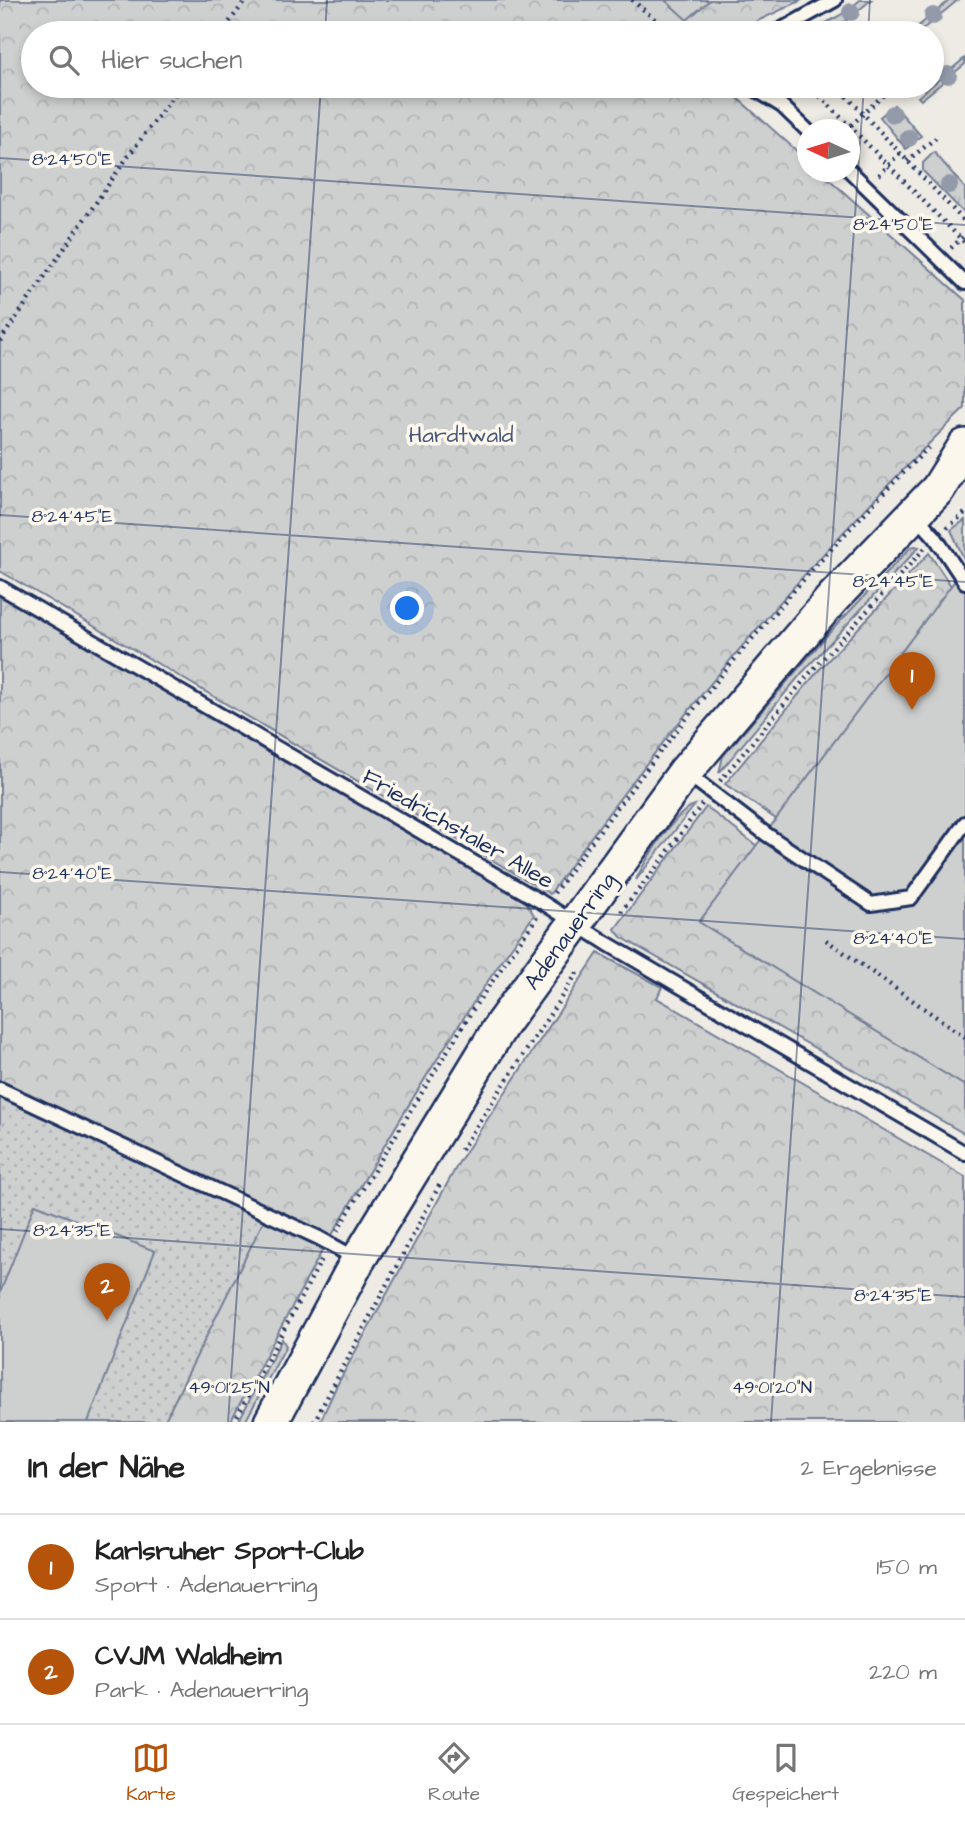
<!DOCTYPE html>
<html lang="de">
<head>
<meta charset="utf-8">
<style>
	body { margin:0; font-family:"Architects Daughter",sans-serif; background:#f2f2f2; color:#222 }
	.compass { position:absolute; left:797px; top:119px; width:63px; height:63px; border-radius:50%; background:#fff; box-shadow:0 4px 10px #0003; rotate:274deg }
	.you { position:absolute; left:408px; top:609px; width:24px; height:24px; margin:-18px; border:5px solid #fff; border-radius:50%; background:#1a73e8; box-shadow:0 0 0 10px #1a73e833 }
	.badge { display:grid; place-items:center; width:46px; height:46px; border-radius:50%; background:#b45309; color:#fff; font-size:23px; font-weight:700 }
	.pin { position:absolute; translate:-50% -58px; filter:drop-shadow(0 2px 4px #0008) }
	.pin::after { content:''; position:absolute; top:37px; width:24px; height:21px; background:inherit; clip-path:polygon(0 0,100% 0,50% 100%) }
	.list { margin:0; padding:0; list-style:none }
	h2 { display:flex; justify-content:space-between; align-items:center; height:91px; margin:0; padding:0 28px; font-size:30px }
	h2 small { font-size:23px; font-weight:400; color:#767676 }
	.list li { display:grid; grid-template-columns:46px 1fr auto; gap:21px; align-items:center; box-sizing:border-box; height:105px; padding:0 28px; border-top:2px solid #e0e0e0 }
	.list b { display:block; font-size:26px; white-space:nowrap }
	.list p { margin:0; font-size:23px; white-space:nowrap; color:#767676 }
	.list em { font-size:23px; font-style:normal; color:#767676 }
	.icon { flex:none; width:38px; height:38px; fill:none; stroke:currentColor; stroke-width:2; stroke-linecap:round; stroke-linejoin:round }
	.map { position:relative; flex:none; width:965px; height:1422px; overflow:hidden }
	.search { position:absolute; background:#fff; box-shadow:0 4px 10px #0003; left:21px; right:21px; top:21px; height:77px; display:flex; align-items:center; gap:18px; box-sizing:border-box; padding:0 24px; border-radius:38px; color:#767676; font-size:26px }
	.sheet { height:301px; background:#fff }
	nav { display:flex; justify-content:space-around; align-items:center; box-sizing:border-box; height:98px; border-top:2px solid #e0e0e0; background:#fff; font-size:19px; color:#767676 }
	nav a { display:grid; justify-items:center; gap:4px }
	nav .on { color:#b45309 }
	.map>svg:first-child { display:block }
	.grass { fill:url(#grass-tufts); stroke:#747f96; stroke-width:2 }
	.forest { fill:url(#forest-crowns); stroke:#747f96; stroke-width:2 }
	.park { fill:url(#park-dots); stroke:#747f96; stroke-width:2 }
	.garden { fill:#cecfcf; stroke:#747f96; stroke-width:2 }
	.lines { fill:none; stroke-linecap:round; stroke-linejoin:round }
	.lane-casing { stroke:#1b2f5e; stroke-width:18 }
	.secondary-casing { stroke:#1b2f5e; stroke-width:38 }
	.path { stroke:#1b2f5e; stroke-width:4.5; stroke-dasharray:2 5; stroke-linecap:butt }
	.lane { stroke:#fbf7ec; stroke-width:12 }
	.secondary { stroke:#fbf7ec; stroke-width:33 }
	.tree { fill:#939aaa }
	.ticks { fill:none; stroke:#1b2f5e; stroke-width:2; stroke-opacity:0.45 }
	.labels { text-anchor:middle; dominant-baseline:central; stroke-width:7; stroke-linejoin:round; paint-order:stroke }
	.park-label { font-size:23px; fill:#48577a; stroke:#fbf7ec }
	.street-label { font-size:23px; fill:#1b2f5e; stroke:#fbf7ec }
	.ticks-label { font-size:18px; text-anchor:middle; fill:#1b2f5e; stroke:#fbf7ec; stroke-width:7; stroke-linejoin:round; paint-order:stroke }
</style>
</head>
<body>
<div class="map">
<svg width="965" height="1422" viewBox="0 0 965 1422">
	<defs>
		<pattern id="grass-tufts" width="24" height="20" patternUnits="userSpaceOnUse" patternTransform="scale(1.75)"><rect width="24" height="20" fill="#cecfcf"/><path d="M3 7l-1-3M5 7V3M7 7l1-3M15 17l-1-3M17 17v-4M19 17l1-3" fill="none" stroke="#b0b2b4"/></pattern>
		<pattern id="forest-crowns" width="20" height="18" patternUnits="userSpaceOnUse" patternTransform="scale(1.75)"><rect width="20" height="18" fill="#cecfcf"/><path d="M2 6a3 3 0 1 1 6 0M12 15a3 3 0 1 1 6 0" fill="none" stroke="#b0b2b4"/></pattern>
		<pattern id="park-dots" width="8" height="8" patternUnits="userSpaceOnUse" patternTransform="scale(1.75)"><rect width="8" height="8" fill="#cecfcf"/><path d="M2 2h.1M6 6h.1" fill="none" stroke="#b0b2b4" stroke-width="1.8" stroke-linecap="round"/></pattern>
	</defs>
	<rect width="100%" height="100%" fill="#eeebe4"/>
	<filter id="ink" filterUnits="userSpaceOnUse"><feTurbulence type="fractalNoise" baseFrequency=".0143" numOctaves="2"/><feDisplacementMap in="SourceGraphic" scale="14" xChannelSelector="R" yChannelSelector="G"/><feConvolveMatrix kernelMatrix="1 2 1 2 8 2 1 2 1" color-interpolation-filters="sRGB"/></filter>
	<g filter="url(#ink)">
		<g class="grass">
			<path d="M860 0H871L831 33H808L846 12Z"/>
			<path d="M950 0H958L918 33H910Z"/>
			<path d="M965 58V64L921 100 918 97Z"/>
			<path d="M894 105 921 136 906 149 880 117Z"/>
			<path d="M934 152 965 188V214L923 171V163Z"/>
			<path d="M915 546 919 547 801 674 719 773 723 756 830 632 911 547Z"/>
			<path d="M695 805 636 880C644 862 676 810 695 805Z"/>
			<path d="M282 1339 286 1346 245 1422H238Z"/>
		</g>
		<g class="forest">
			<path d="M0 0H802L732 33H33V86H724L807 160 808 172H821L965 300V408C812 557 673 719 550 894L0 571Z"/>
			<path d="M965 520V561L951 530Z"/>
			<path d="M929 553 951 586 965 615 853 872 725 784 818 671Z"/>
			<path d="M0 596 526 902 534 915C460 1017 395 1126 332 1235L319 1231 0 1084Z"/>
			<path d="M706 807 821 895 965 1069V1134L621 937 615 929Z"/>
			<path d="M598 953 662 987 657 998 965 1177V1422H320L336 1387 459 1162Z"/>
			<path d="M0 1097 264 1220 314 1244 322 1251 230 1422H0Z"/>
		</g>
		<path class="park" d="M0 1097 264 1220 164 1422H0Z"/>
		<g class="garden">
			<path d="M665 0H710L687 20Z"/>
			<path d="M965 567V1086L699 922Z"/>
			<path d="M35 1204 155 1251 88 1422H0V1293Z"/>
		</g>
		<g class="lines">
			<defs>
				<g id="lane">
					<path d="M775 33 835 0"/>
					<path d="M750 86 782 106 808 131"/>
					<path d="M850 171 965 283"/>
					<path d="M916 516 935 537 965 582"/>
					<path d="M0 587 540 901 608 944 965 1153"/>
					<path d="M685 772 766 834 871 904 911 898 965 823"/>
					<path d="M0 1089 319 1238 357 1259"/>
				</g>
				<path id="secondary" d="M271 1422 358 1260 502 1024 685 772 832 599 938 489 965 446"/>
			</defs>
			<use href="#lane" class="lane-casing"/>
			<use href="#secondary" class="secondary-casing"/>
			<g class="path">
				<path d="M632 0 671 33"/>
				<path d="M221 33 246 0"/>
				<path d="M810 86 965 243"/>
				<path d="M837 86 965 222"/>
				<path d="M846 130 893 86"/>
				<path d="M907 161 937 137"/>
				<path d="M879 175 900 153"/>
				<path d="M951 248 965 235"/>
				<path d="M0 341 129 155 181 86"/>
				<path d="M947 528 965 513"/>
				<path d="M720 781 810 673 925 548"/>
				<path d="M554 893C668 735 791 584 929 447"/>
				<path d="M621 912 662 860 702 804"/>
				<path d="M826 940 965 1037"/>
				<path d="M461 1150 579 970"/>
				<path d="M337 1231 475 1006 537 917"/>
				<path d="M234 1422 323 1257"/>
				<path d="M314 1422 440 1184"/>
			</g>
			<use href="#lane" class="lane"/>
			<use href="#secondary" class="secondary"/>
		</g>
		<g class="tree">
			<circle cx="851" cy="12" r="9"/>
			<circle cx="933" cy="16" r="9"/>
			<circle cx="948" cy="75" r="9"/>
			<circle cx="893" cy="114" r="9"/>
			<circle cx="909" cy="138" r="9"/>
			<circle cx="949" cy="185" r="9"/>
		</g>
	</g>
	<path class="ticks" d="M325 33 327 0M868 33 870 0M0 158 965 225M0 515 965 582M0 872 965 939M0 1229 965 1297M228 1422 321 86M771 1422 864 86"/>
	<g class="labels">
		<g class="park-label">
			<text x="461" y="435">Hardtwald</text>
		</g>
		<g class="street-label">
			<text transform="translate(458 829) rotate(30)">Friedrichstaler Allee</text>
			<text transform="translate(570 931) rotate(-54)">Adenauerring</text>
		</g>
	</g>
	<g class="ticks-label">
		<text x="72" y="165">8°24'50"E</text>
		<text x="893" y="230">8°24'50"E</text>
		<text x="72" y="522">8°24'45"E</text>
		<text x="893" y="587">8°24'45"E</text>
		<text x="72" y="879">8°24'40"E</text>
		<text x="893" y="944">8°24'40"E</text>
		<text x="72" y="1236">8°24'35"E</text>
		<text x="893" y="1301">8°24'35"E</text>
		<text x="229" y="1393">49°01'25"N</text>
		<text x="772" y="1393">49°01'20"N</text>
	</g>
</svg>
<svg class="compass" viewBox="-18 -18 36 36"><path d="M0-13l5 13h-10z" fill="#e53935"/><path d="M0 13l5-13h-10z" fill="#767676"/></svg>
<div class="you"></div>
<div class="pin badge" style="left:912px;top:710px">1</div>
<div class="pin badge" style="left:107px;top:1321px">2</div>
<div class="search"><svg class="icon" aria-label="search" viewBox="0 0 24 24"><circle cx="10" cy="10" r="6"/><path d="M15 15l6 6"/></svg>Hier suchen</div>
</div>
<section class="sheet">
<h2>In der Nähe<small>2 Ergebnisse</small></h2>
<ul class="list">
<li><span class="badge">1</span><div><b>Karlsruher Sport-Club</b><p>Sport · Adenauerring</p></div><em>150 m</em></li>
<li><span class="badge">2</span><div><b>CVJM Waldheim</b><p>Park · Adenauerring</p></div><em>220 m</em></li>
</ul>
</section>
<nav>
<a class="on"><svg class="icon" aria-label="map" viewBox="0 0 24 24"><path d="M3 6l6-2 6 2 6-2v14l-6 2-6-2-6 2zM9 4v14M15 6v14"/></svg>Karte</a>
<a><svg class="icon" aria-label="directions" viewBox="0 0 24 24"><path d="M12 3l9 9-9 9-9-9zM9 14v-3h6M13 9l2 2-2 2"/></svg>Route</a>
<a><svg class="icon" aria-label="saved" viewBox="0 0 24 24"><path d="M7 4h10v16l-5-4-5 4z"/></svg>Gespeichert</a>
</nav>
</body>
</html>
